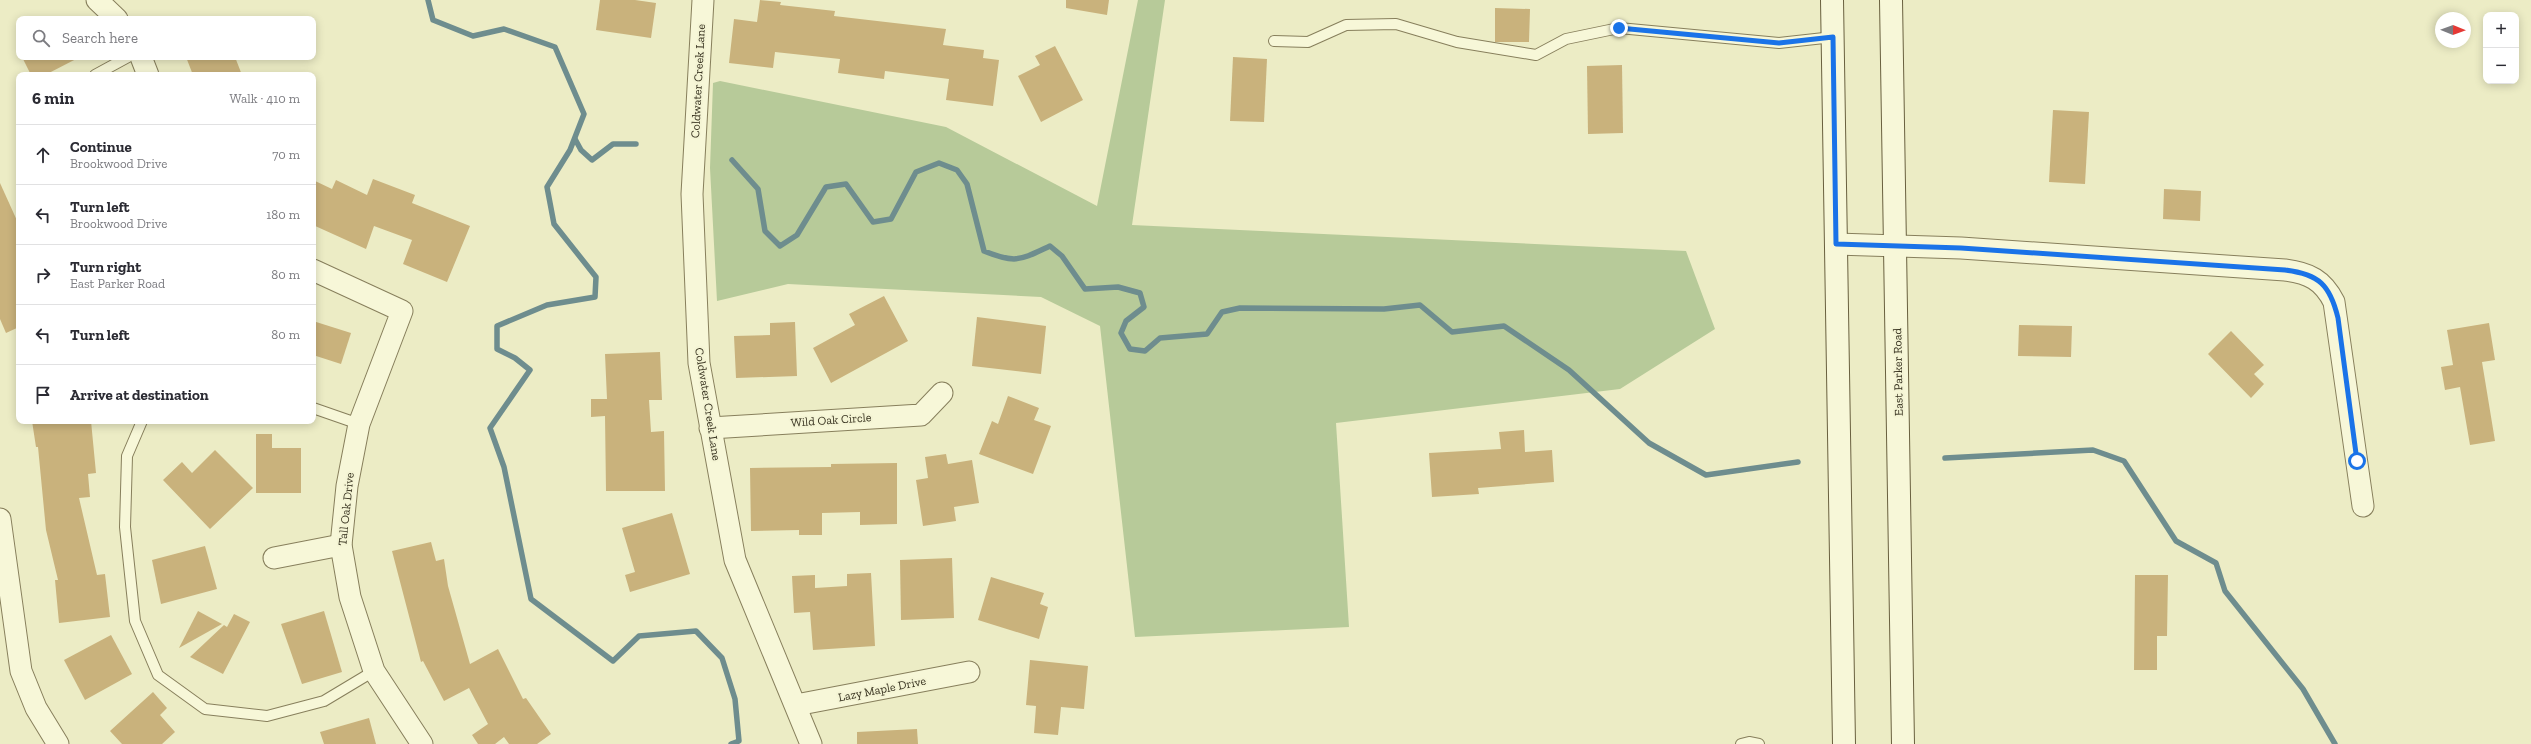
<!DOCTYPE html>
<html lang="en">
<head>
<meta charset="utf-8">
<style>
	body { margin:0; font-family:"Zilla Slab",serif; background:#f2f2f3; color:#2b2b33 }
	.controls { position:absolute; right:12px; top:12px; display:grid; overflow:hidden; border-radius:8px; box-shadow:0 2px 10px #0003 }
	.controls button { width:36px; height:36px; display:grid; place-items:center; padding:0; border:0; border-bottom:1px solid #e1e1e2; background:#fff; color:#2b2b33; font:20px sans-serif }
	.compass { position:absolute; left:2435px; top:12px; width:36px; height:36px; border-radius:50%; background:#fff; box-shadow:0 2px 10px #0003; rotate:91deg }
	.stop { position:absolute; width:12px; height:12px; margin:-9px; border:3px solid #1a73e8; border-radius:50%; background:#fff }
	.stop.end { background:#1a73e8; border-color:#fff; box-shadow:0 1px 4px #0008 }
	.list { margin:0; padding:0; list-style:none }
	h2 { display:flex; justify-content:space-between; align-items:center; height:52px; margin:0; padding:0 16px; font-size:17px }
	h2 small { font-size:13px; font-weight:400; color:#7c7c81 }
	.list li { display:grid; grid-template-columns:26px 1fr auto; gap:12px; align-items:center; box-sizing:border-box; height:60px; padding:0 16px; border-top:1px solid #e1e1e2 }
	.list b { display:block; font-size:15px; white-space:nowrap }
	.list p { margin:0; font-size:13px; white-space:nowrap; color:#7c7c81 }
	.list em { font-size:13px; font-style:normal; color:#7c7c81 }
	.icon { flex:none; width:22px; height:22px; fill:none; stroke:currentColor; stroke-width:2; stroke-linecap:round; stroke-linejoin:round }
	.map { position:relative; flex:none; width:2531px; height:744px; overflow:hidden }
	.search { position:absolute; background:#fff; box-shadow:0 2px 10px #0003; left:16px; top:16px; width:300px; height:44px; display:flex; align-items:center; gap:10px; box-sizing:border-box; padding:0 14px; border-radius:8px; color:#7c7c81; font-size:15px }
	.panel { position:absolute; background:#fff; box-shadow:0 2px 10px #0003; left:16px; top:72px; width:300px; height:352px; border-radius:8px }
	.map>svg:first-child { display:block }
	.green { fill:#b7ca99 }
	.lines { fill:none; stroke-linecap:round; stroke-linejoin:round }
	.stream { stroke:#6e8d8e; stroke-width:5.5 }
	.building { fill:#c9b27c }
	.service-casing { stroke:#877f5c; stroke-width:12 }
	.minor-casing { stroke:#877f5c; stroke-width:23 }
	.secondary-casing { stroke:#69603f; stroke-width:24 }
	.service { stroke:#f7f7d8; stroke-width:10 }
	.minor { stroke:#f7f7d8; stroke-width:21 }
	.secondary { stroke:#f7f7d8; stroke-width:22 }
	.route { stroke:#1a73e8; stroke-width:5 }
	.labels { text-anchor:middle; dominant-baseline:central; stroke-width:4; stroke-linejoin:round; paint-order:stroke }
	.street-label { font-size:12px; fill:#37321f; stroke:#f4f4d4 }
</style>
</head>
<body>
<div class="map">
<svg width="2531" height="744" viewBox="0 0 2531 744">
	<rect width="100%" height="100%" fill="#ececc5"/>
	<path class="green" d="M1138 0H1165L1132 225 1686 251 1715 329 1620 389 1336 423 1349 627 1135 637 1100 326 1041 297 788 284 717 301 710 168 713 83 720 81 946 127 1097 206Z"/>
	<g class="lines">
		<g class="stream">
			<path d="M428 0 433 20 473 36 504 29 555 47 584 114 570 150 547 187 554 224 596 277 595 297 547 305 497 326V349L515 358 530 370 490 428 504 467 531 599 613 661 639 636 696 631 722 658 735 699 739 741 731 744"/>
			<path d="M575 139 581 150 592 160 613 144H636"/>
			<path d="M732 160 758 189 765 231 780 246 797 235 826 187 846 184 873 222 891 219 916 172 939 163 957 170 967 184 984 251C1016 264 1020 260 1050 246L1062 256 1085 289 1118 287 1140 293 1144 307 1126 321 1121 333 1130 349 1145 351 1160 338 1207 334 1222 312 1240 308 1384 309 1420 305 1452 332 1504 326 1569 370 1649 443 1706 475 1798 462"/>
			<path d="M1945 458 2093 450 2124 461 2176 541 2216 563 2225 591 2303 689 2335 744"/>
		</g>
	</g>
	<g class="building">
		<path d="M600 0H635L656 3 651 38 596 30Z"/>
		<path d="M760 0 781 2 780 5 835 11 834 16 946 29 943 45 984 50 983 58 999 60 993 106 946 100 949 79 885 71 884 79 838 73 840 59 775 52 773 68 729 63 734 19 757 22Z"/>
		<path d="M1066 0H1109L1107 15 1066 8Z"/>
		<path d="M1495 8 1530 9 1529 42H1495Z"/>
		<path d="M1055 46 1083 100 1041 122 1018 76 1040 65 1035 56Z"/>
		<path d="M22 57H80L45 75H31Z"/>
		<path d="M186 57H235L242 75H193Z"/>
		<path d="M1233 57 1267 59 1264 122 1230 121Z"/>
		<path d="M1622 65 1623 133 1588 134 1587 66Z"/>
		<path d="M2053 110 2089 112 2085 184 2049 182Z"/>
		<path d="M373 179 415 195 412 203 470 226 447 282 403 264 412 240 374 226 366 249 313 225V180L332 189 336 180 367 195Z"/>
		<path d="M0 183 19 225V327L6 333 0 319Z"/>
		<path d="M2164 189 2201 191 2200 221 2163 219Z"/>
		<path d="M884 296 908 341 831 383 813 348 855 325 849 314Z"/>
		<path d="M977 317 1046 326 1041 374 972 366Z"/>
		<path d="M313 321 351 333 341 364 313 355Z"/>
		<path d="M795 322 797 376 736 378 734 336 770 335V323Z"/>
		<path d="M2489 323 2495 360 2482 362 2495 441 2470 445 2460 387 2445 390 2441 367 2453 365 2447 330Z"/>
		<path d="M2019 325 2072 326 2071 357 2018 356Z"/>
		<path d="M2231 331 2264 365 2254 374 2264 384 2251 398 2208 354Z"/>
		<path d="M660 352 662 400H649L651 432 664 431 665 491H606L605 416 591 417V399H607L605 354Z"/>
		<path d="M1008 396 1039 408 1034 420 1051 426 1033 474 979 454 992 421 998 424Z"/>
		<path d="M32 421H91L96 473 88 474 90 497 79 498 97 575 105 574 110 617 59 623 55 580H58L46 530 38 447H36Z"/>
		<path d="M1524 430 1525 452 1552 450 1554 482 1478 488 1479 494 1432 497 1429 453 1501 449 1499 432Z"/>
		<path d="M256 434H272V448H301V493H256Z"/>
		<path d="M215 450 253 488 210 529 163 480 182 462 192 473Z"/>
		<path d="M946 454 948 464 972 460 979 503 954 507 956 521 923 526 916 480 928 478 925 457Z"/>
		<path d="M897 463V524L860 525V512L822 513V535H799V530L751 531 750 468 831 467V464Z"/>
		<path d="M672 513 690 574 630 592 625 575 635 572 622 528Z"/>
		<path d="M431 542 436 561 444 559 448 586 470 664 498 649 523 699 526 698 551 734 537 744H509L504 737 495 744H478L472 735 488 724 469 688 444 701 423 661 421 662 392 551Z"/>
		<path d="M205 546 217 589 161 604 152 560Z"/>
		<path d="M952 558 954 618 901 620 900 560Z"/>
		<path d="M871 573 875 646 813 650 810 612 794 613 792 576 815 575V588L847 586V574Z"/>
		<path d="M2135 575H2168L2167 636H2157V670H2134Z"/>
		<path d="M991 577 1044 593 1040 604 1048 607 1039 639 978 620Z"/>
		<path d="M198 611 222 624 179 648Z"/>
		<path d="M324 611 342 672 302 684 281 624Z"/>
		<path d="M234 614 250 622 223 674 190 657 224 625 227 627Z"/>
		<path d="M111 635 132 674 85 700 64 660Z"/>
		<path d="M1030 660 1088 666 1084 709 1061 707 1058 735 1034 733 1036 706 1026 705Z"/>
		<path d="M153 692 167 708 160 715 175 732 162 744H122L110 731Z"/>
		<path d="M369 718 376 744H324L320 732Z"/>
		<path d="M917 729 918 744H857V732Z"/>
	</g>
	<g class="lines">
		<defs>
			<g id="service">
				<path d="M1274 41 1308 42 1346 25 1396 24 1457 42 1536 55 1566 39 1619 28 1779 43 1833 37"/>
				<path d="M95 75 128 57"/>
				<path d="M313 408 359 424"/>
				<path d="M142 421 127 456 125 527 135 621 158 675 205 709 267 716 324 701 374 671"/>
				<path d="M1741 744 1749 742 1759 744"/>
			</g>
			<g id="minor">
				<path d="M97 0 117 19"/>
				<path d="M703 0 692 194 699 363 735 560 811 744"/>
				<path d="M141 57 148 75"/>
				<path d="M1836 244 1961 248 2285 270C2309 273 2323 280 2334 302L2363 506"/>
				<path d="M313 270 402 311 359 424 347 486 341 545 350 597 374 671 422 744"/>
				<path d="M710 428 921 415 942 393"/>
				<path d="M0 519 21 671 36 708 58 744"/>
				<path d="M274 558 341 545"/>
				<path d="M796 705 969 672"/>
			</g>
			<g id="secondary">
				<path d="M1832 0 1844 744"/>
				<path d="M1891 0 1903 744"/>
			</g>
		</defs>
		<use href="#service" class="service-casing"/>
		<use href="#minor" class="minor-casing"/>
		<use href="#secondary" class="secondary-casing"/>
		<use href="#service" class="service"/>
		<use href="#minor" class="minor"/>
		<use href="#secondary" class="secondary"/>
	</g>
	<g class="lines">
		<path class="route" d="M1619 28 1779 43 1833 37 1836 244 1961 248 2285 270C2319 274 2330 285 2338 318L2357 461"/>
	</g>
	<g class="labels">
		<g class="street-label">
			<text transform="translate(698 81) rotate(-87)">Coldwater Creek Lane</text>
			<text transform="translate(1898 372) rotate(-91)">East Parker Road</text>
			<text transform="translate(708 404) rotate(81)">Coldwater Creek Lane</text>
			<text transform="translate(831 420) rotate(-4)">Wild Oak Circle</text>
			<text transform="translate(346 509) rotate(-84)">Tall Oak Drive</text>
			<text transform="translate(882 689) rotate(-11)">Lazy Maple Drive</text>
		</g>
	</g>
</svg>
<div class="controls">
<button>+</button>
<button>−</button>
</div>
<svg class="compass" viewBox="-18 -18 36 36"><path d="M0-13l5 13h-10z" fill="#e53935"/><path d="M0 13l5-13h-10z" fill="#7c7c81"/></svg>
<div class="stop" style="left:2357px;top:461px"></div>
<div class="stop end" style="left:1619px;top:28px"></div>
<div class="search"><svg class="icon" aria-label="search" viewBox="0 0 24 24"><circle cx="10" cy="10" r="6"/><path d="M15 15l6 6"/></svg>Search here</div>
<section class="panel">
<h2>6 min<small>Walk · 410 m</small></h2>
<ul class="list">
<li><svg class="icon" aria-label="ahead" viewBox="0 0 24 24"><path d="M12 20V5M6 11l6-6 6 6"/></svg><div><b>Continue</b><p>Brookwood Drive</p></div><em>70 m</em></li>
<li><svg class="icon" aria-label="left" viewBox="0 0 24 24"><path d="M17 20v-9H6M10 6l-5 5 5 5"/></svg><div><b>Turn left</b><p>Brookwood Drive</p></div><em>180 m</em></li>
<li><svg class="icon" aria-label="right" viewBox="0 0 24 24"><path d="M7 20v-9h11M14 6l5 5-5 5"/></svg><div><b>Turn right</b><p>East Parker Road</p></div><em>80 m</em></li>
<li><svg class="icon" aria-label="left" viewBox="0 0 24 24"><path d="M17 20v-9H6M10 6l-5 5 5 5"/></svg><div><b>Turn left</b></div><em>80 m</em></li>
<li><svg class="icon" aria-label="arrive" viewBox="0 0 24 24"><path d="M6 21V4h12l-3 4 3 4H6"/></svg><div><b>Arrive at destination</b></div></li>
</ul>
</section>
</div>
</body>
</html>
